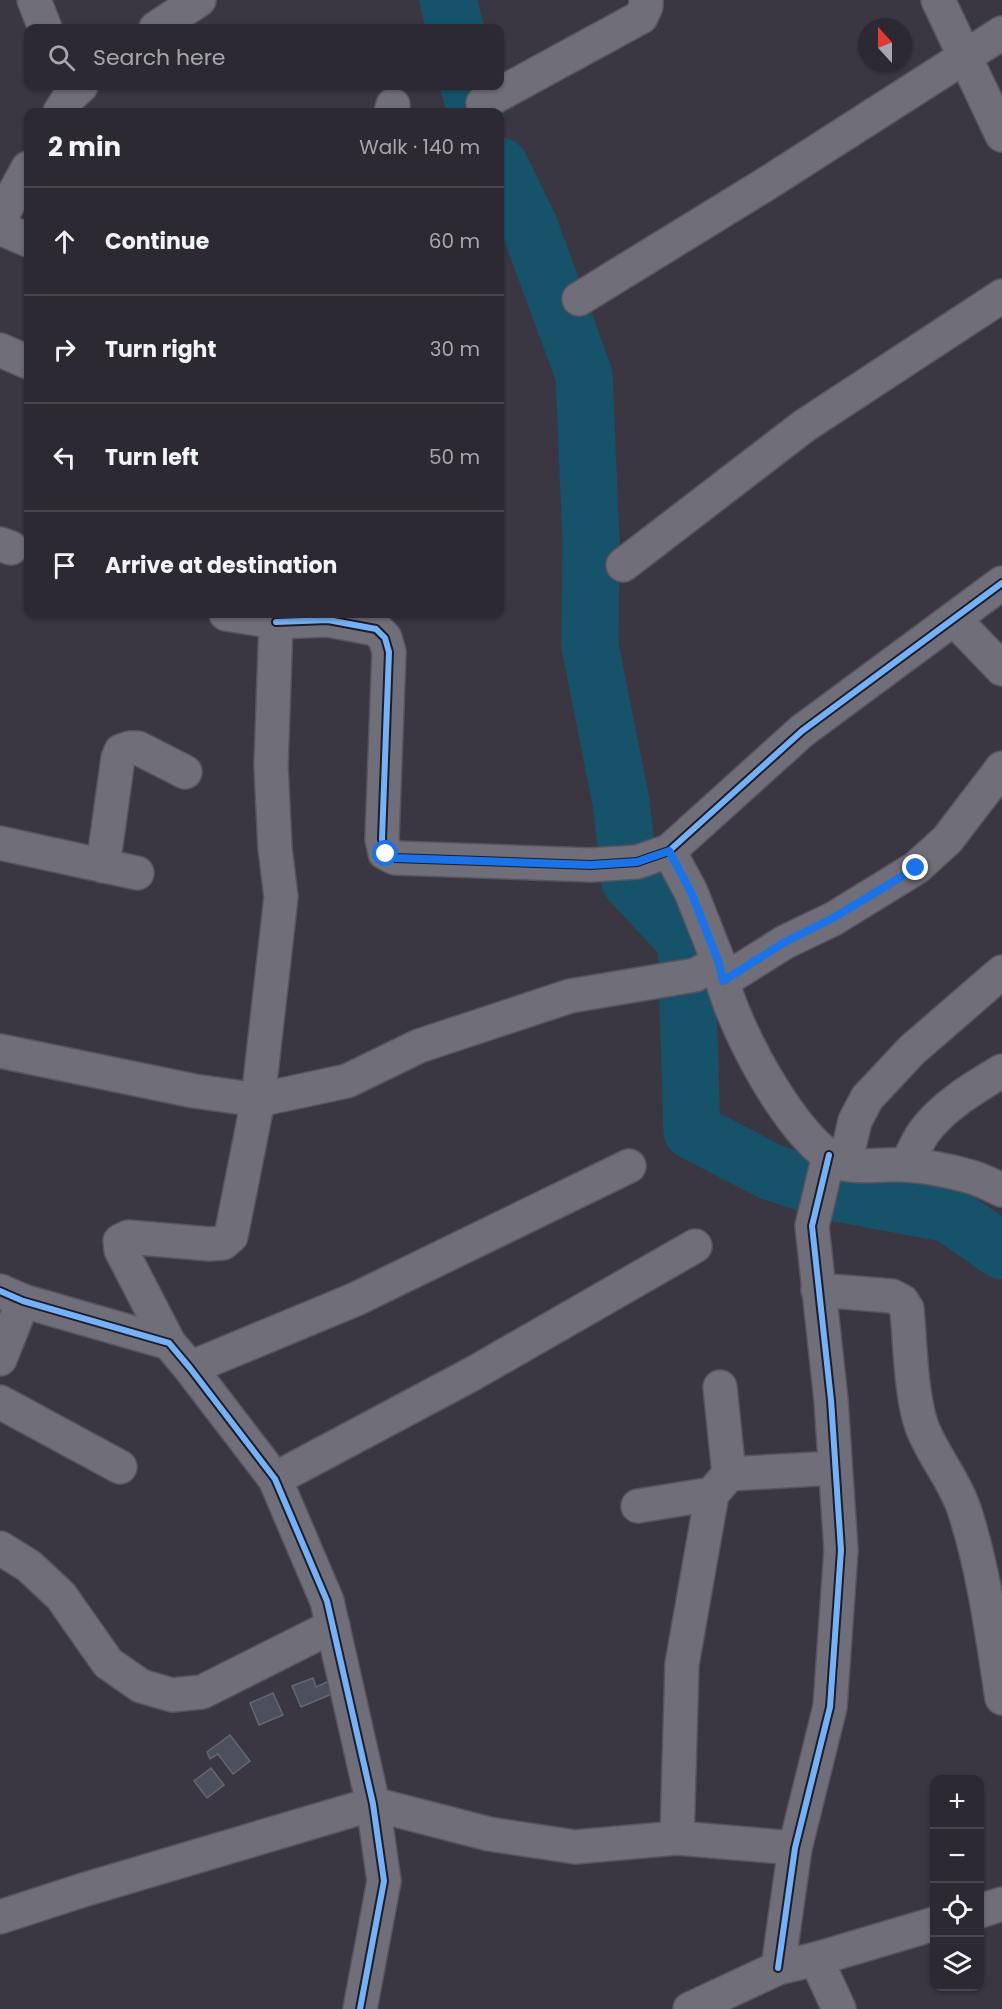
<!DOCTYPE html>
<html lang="en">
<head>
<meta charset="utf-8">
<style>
	body { margin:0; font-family:Poppins,sans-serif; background:#38353e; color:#f1f3f6 }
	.controls { position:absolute; right:18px; bottom:18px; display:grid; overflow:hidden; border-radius:12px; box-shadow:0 2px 4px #0004 }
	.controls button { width:54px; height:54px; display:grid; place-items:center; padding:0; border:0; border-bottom:2px solid #48454d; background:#2c2932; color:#f1f3f6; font:30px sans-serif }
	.compass { position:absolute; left:858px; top:18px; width:54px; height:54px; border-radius:50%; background:#2c2932; box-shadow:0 2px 4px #0004; rotate:339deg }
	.stop { position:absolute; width:18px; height:18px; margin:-14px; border:4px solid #1a73e8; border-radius:50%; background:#fff }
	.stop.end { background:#1a73e8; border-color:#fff; box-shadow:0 2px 6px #0008 }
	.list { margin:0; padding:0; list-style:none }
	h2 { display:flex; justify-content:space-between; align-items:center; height:78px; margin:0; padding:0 24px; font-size:26px }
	h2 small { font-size:20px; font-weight:400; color:#a6a6ac }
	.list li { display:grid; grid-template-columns:39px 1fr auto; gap:18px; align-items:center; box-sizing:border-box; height:108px; padding:0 24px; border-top:2px solid #48454d }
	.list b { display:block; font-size:22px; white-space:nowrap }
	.list em { font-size:20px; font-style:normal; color:#a6a6ac }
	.icon { flex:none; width:33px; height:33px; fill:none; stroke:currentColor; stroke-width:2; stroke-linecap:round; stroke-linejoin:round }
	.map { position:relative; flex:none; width:1002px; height:2009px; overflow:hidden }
	.search { position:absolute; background:#2c2932; box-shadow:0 2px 4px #0004; left:24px; top:24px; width:480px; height:66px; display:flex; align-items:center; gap:15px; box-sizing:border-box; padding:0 21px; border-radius:12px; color:#a6a6ac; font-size:22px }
	.panel { position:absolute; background:#2c2932; box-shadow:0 2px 4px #0004; left:24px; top:108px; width:480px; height:510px; border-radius:12px }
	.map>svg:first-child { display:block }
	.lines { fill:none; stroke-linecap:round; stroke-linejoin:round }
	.river { stroke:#16536a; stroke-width:57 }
	.building { fill:#4c505d; stroke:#656670; stroke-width:1.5 }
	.minor-casing { stroke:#57545f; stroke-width:36 }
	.minor { stroke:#706e78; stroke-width:33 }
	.cycleway-casing { stroke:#1e1c26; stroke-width:10 }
	.cycleway { stroke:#73b2f8; stroke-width:6 }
	.route { stroke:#1a73e8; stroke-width:8 }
</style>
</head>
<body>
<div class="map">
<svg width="1002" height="2009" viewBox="0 0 1002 2009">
	<rect width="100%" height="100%" fill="#3a3743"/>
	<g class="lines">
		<g class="river">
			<path d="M448 0 455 28"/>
			<path d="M469 86 476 112"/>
			<path d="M500 166 530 228 584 375 591 540 590 646 621 802 630 881 686 941 692 1131 771 1172 832 1192 949 1214 1002 1251"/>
		</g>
	</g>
	<g class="building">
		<path d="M313 1678 316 1687 329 1681 334 1693 301 1707 292 1686Z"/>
		<path d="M273 1693 283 1715 259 1725 250 1703Z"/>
		<path d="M230 1735 250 1761 233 1774 218 1754 210 1759 207 1752Z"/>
		<path d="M211 1768 224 1785 207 1798 194 1781Z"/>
	</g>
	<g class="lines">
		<defs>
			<g id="minor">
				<path d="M34 0 45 28"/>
				<path d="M938 0 1002 135"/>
				<path d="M156 28 199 0"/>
				<path d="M483 103 641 17 646 6V0"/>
				<path d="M60 112 70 96 81 86"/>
				<path d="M391 112 393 105"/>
				<path d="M0 219 28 168"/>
				<path d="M0 228 28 240"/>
				<path d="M579 299 766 184 1002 33"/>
				<path d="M0 350 28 362"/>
				<path d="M0 544 11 548"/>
				<path d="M623 565 804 426 1002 296"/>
				<path d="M954 619 1002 669"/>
				<path d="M276 622 328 620 376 629 385 638 389 652 382 839 385 853 395 858 591 865 637 862 669 851 802 731 1002 583"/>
				<path d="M0 843 137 873"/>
				<path d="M669 851 691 892 719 963C723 1011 796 1151 845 1164 860 1168 888 1164 905 1165 923 1166 950 1171 968 1176 980 1179 991 1185 1002 1190"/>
				<path d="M103 866 118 758 121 751 130 748H138L185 772"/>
				<path d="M723 981 785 942 833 919 916 868 947 840 1002 768"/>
				<path d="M0 1051 194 1091 258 1100 347 1081 419 1046 570 996 695 975 719 963"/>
				<path d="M845 1164 855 1121 867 1098 912 1050 1002 972"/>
				<path d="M907 1165C912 1154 917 1142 924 1132 943 1106 975 1087 1002 1071"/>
				<path d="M818 1290 892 1296 902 1301 907 1309C910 1343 911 1397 922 1427 933 1456 954 1479 964 1509 984 1570 992 1634 1002 1698"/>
				<path d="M0 1291 23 1301 169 1343 190 1368 275 1479 327 1601 373 1804 384 1881 360 2009"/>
				<path d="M169 1343 121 1250 120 1241 128 1237 210 1244 223 1243 231 1236 258 1100 281 897 275 848 271 766 276 622 226 614"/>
				<path d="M0 1359 23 1301"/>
				<path d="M190 1368 356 1299 629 1166"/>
				<path d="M720 1387 729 1474"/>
				<path d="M0 1402 120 1467"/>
				<path d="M275 1479 474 1373 695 1246"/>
				<path d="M638 1506 712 1494"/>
				<path d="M0 1548 29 1566 61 1596 108 1663 141 1686 172 1695 202 1692 333 1626"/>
				<path d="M677 1838 682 1664 712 1494 729 1474 835 1468"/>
				<path d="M980 1911 1002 1904"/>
				<path d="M0 1917 83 1890 373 1804 489 1834 575 1847 677 1838 795 1848"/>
				<path d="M816 1959 839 2009"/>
				<path d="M778 1968 795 1848 830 1707 841 1550 831 1400 812 1226 829 1155"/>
				<path d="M690 2009 778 1968 816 1959 934 1924"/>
			</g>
		</defs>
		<use href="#minor" class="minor-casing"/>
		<use href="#minor" class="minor"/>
		<defs>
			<g id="cycleway">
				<path d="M276 622 328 620 376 629 385 638 389 652 382 839 385 853 395 858 591 865 637 862 669 851 802 731 1002 583"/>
				<path d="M0 1291 23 1301 169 1343 190 1368 275 1479 327 1601 373 1804 384 1881 360 2009"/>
				<path d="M778 1968 795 1848 830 1707 841 1550 831 1400 812 1226 829 1155"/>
			</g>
		</defs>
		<use href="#cycleway" class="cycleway-casing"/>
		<use href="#cycleway" class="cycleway"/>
	</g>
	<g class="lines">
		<path class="route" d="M386 854 395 858 591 865 637 862 669 851 691 892 719 963 723 981 785 942 833 918 916 868"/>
	</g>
</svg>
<div class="controls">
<button>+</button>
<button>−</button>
<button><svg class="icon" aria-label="locate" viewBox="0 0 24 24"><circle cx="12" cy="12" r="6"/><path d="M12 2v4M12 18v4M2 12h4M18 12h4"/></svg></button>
<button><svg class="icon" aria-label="layers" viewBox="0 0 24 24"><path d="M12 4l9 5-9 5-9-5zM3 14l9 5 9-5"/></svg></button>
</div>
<svg class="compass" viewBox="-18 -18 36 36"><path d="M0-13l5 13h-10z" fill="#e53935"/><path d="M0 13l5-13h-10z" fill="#a6a6ac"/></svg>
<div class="stop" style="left:386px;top:854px"></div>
<div class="stop end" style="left:916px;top:868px"></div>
<div class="search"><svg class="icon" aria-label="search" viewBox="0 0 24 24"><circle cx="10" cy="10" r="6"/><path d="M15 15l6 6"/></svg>Search here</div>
<section class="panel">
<h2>2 min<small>Walk · 140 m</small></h2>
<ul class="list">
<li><svg class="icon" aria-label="ahead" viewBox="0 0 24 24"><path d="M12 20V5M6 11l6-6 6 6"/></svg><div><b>Continue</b></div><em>60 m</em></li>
<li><svg class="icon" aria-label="right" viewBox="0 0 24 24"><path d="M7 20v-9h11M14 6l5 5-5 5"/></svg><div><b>Turn right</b></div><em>30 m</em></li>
<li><svg class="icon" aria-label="left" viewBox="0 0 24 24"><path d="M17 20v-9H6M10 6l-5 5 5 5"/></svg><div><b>Turn left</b></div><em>50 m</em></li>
<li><svg class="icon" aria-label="arrive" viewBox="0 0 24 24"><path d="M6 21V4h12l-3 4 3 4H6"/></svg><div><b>Arrive at destination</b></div></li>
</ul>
</section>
</div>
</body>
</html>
